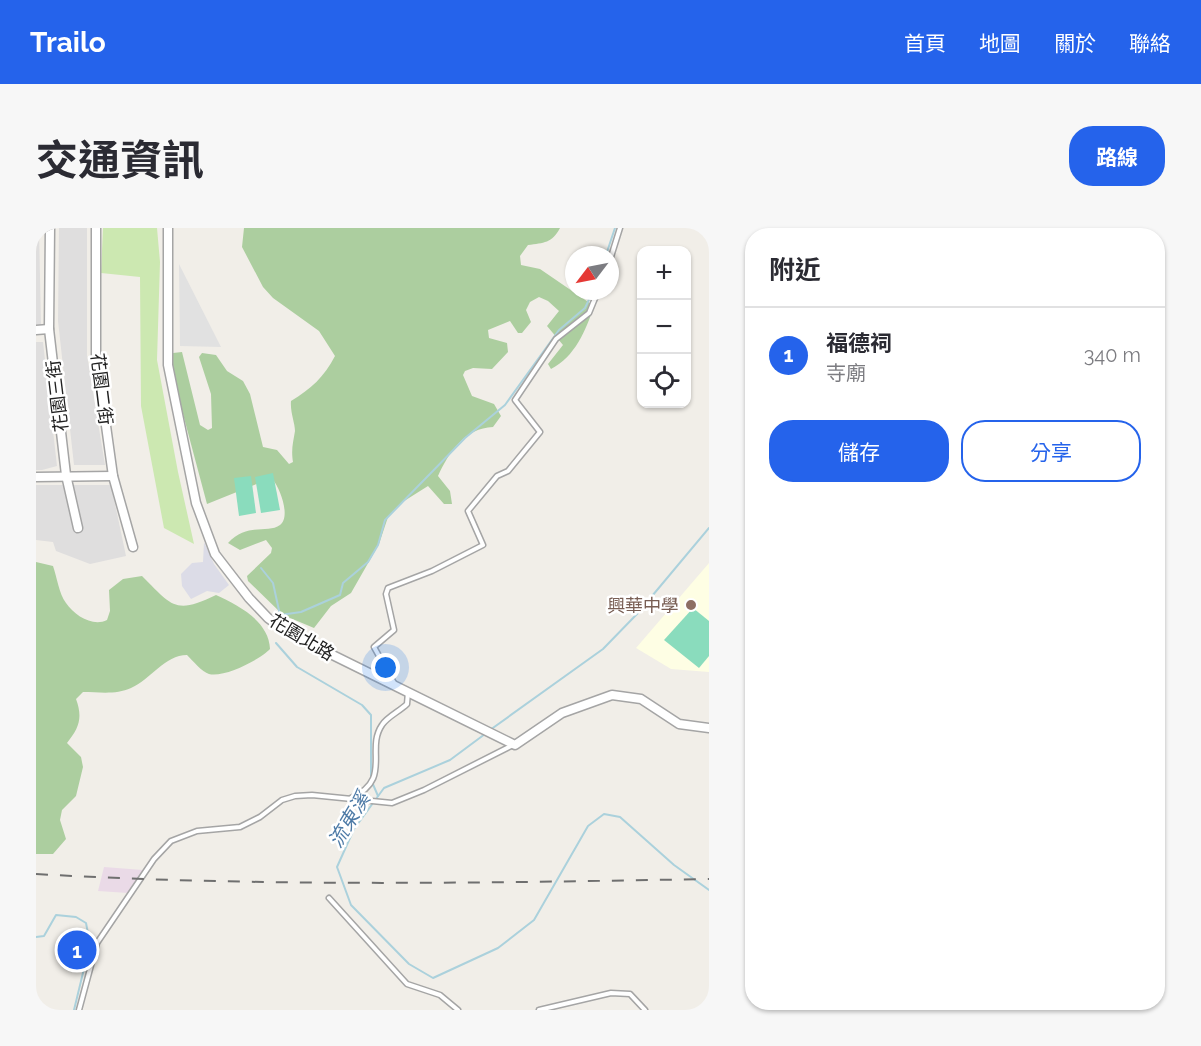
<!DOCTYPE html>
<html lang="zh-TW">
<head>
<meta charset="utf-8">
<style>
	body { margin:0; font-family:Raleway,"Noto Sans TC",sans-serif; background:#f7f7f7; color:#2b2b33 }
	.controls { position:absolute; right:18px; top:18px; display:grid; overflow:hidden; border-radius:12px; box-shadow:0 2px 4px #0004 }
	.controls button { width:54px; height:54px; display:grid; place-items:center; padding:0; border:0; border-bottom:2px solid #e1e1e2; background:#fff; color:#2b2b33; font:30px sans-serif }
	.compass { position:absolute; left:529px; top:18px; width:54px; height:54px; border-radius:50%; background:#fff; box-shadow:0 2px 4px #0004; rotate:238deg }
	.you { position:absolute; left:350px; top:440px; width:21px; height:21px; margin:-15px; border:4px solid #fff; border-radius:50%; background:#1a73e8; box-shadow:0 0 0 9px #1a73e833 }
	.badge { display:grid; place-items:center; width:39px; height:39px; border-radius:50%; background:#2563eb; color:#fff; font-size:20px; font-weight:700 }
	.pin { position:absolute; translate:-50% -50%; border:3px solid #fff; box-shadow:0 2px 6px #0006 }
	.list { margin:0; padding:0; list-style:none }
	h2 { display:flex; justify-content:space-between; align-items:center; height:78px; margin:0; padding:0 24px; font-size:26px }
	h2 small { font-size:20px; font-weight:400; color:#7c7c81 }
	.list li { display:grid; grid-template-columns:39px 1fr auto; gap:18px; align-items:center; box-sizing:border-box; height:96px; padding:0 24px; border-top:2px solid #e1e1e2 }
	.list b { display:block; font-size:22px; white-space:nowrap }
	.list p { margin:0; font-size:20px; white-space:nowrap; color:#7c7c81 }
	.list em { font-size:20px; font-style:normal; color:#7c7c81 }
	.actions { display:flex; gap:12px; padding:18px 24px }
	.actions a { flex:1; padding:14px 0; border:2px solid #2563eb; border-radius:24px; text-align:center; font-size:21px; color:#2563eb }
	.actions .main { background:#2563eb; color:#fff }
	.icon { flex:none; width:33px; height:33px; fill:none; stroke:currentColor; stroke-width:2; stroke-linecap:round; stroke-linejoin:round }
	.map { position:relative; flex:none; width:673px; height:782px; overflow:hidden; border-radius:24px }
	header { display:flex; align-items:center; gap:36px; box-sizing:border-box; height:84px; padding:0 30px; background:#2563eb; color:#fff }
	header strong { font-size:28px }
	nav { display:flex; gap:33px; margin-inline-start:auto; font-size:21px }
	.intro { display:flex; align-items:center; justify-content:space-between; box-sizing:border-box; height:144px; padding:0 36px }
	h1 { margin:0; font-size:42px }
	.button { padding:15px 27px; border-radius:24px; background:#2563eb; color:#fff; font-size:21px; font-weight:700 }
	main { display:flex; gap:36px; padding:0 36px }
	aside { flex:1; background:#fff; border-radius:24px; box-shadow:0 2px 4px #0004 }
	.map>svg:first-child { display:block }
	.residential { fill:#dfdede }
	.industrial { fill:#eadae7 }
	.education { fill:#fefee4 }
	.grass { fill:#cce8b1 }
	.forest { fill:#acce9f }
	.pitch { fill:#8adcbd }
	.parking { fill:#e1e1e1 }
	.plaza { fill:#dcdce7 }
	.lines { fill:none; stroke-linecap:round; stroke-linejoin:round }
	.stream { stroke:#abd1dc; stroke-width:2 }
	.lane-casing { stroke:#a5a5a5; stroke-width:7 }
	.street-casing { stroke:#a5a5a5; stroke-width:11 }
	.lane { stroke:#fff; stroke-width:4 }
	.street { stroke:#fff; stroke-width:8 }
	.rail { stroke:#6f6f6f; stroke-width:2; stroke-dasharray:12 12; stroke-linecap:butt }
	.education-dot { fill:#8d6e63; stroke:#fff; stroke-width:2 }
	.labels { text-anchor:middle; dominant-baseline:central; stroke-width:5; stroke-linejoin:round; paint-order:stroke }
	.street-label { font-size:18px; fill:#212121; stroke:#fff }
	.education-label { font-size:18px; fill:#785e54; stroke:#fff; text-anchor:end }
	.water-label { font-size:20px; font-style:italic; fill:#4d7aa6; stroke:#fff }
</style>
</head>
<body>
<header>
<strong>Trailo</strong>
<nav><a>首頁</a><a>地圖</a><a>關於</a><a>聯絡</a></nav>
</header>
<div class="intro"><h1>交通資訊</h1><a class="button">路線</a></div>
<main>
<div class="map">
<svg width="673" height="782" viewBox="0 0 673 782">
	<rect width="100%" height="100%" fill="#f1eee8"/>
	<g class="residential">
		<path d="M0 0H3L5 97H0Z"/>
		<path d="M23 0H51V127L69 237H38L22 93Z"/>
		<path d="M0 114H7L21 238 6 242H0Z"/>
		<path d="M0 257H75L90 328 54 336 20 323 17 314 0 312Z"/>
	</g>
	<path class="industrial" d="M68 639 107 642 92 665 62 663Z"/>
	<path class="education" d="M673 335V444L635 441 600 420Z"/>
	<path class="grass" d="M67 0H121L124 34 121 132 142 244 158 316 128 300 105 178 104 49 65 45Z"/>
	<g class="forest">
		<path d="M208 0H524C516 15 508 15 492 17L484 28 485 37 504 41 558 78C550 102 539 129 515 141L512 136 527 117 511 98 523 83 512 73 503 69 494 74 490 82 495 94 486 105H482L474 93 452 102 453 110 471 115 472 124 456 141 437 140 429 143 427 147 436 168 458 176 465 188 457 199C429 200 413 224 402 248L414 263 416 276H408L392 258 365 275 352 289 343 316 315 365 295 378 278 400 247 387 212 353 211 348 235 325 236 320 230 312 204 322 192 315C211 294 232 306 244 297 255 289 244 260 237 252L228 253 171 276 135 141 137 125 146 124 164 197 172 202 176 200 175 166 163 129 166 125 180 127 191 143 207 153 214 166 227 219 241 222 253 236 257 234C255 222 257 215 259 203 259 195 254 184 255 173 275 161 288 149 299 128L283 103 237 70 227 59 206 19Z"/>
		<path d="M0 334 17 338C21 349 23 366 30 375 39 388 57 399 71 392L74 383 73 362 87 351 106 348C136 378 139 387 180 367 202 377 233 393 234 421 225 431 188 450 173 446 166 444 157 433 151 427 129 427 114 452 95 460 80 467 63 464 47 464L40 471C47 490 43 500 31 515L45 529 47 539 40 568 26 582 24 592 30 611 17 626H0Z"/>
	</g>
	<g class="pitch">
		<path d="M237 245 244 282 225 285 219 249Z"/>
		<path d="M215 248 220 285 203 288 198 250Z"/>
		<path d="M657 380 673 393V428L663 440 628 412Z"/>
	</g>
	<path class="parking" d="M143 36 185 119 144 118Z"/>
	<path class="plaza" d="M168 314 178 336 193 357 183 365 171 363 155 371 146 358 145 346 156 335 167 334Z"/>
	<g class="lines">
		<g class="stream">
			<path d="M570 27 579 0"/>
			<path d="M225 340 237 355 244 387 265 384 304 367 307 355 332 334 342 317 349 292 429 210 469 177 523 102 549 80 557 63"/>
			<path d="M240 415 261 439 326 477 335 487V549"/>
			<path d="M454 502 567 421 601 386 673 300"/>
			<path d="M449 506 414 532 348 560 318 601 301 639 315 677 373 736 397 750 462 720 498 692 552 598 568 586 584 589 638 637 673 662"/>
			<path d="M336 554 342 568"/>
			<path d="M0 709 8 708 20 687 40 689 50 695 54 716 38 782"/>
		</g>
		<defs>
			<g id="lane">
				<path d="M574 32 584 0"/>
				<path d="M358 455 338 419 358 402 350 366 352 360 396 343 447 317 432 283 461 248 472 243 504 204 479 172 520 111 553 85 562 63"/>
				<path d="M315 570C357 551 329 522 346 497 351 489 364 483 371 476L372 464"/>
				<path d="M293 670 371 756 404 767 422 782"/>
				<path d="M43 782 61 715 118 631 135 613 161 603 204 599 224 589 246 572 259 568 276 567 356 575 388 562 477 517"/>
				<path d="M503 782 575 765 594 766 609 782"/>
			</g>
			<g id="street">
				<path d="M14 0 13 101 30 247 42 300"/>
				<path d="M60 0V126L77 248 97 319"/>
				<path d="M132 0V137L160 275 179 326 213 370 232 390 254 406 479 517 526 485 576 467 605 471 643 496 673 500"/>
				<path d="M0 102 13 101"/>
				<path d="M0 249 77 248"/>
			</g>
		</defs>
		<use href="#lane" class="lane-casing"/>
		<use href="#street" class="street-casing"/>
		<use href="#lane" class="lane"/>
		<use href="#street" class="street"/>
		<path class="rail" d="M0 646C224 659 449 655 673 651"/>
	</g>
	<circle class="education-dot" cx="655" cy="377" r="6"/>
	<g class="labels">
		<g class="street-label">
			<text transform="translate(66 161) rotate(83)">花園二街</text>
			<text transform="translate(21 168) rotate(-97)">花園三街</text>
			<text transform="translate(266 409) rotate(31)">花園北路</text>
		</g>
		<g class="education-label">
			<text x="643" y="377">興華中學</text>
		</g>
		<g class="water-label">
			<text transform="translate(313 592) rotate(-59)">流東溪</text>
		</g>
	</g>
</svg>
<div class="controls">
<button>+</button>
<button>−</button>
<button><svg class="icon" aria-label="locate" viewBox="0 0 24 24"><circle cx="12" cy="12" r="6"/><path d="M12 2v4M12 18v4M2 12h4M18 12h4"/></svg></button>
</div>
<svg class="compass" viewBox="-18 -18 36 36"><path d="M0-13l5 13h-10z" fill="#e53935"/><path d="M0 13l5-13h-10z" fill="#7c7c81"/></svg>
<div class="you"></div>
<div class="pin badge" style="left:41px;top:722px">1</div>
</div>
<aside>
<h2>附近<small></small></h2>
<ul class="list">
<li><span class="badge">1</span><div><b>福德祠</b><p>寺廟</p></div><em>340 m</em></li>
</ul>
<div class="actions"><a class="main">儲存</a><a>分享</a></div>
</aside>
</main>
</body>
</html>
